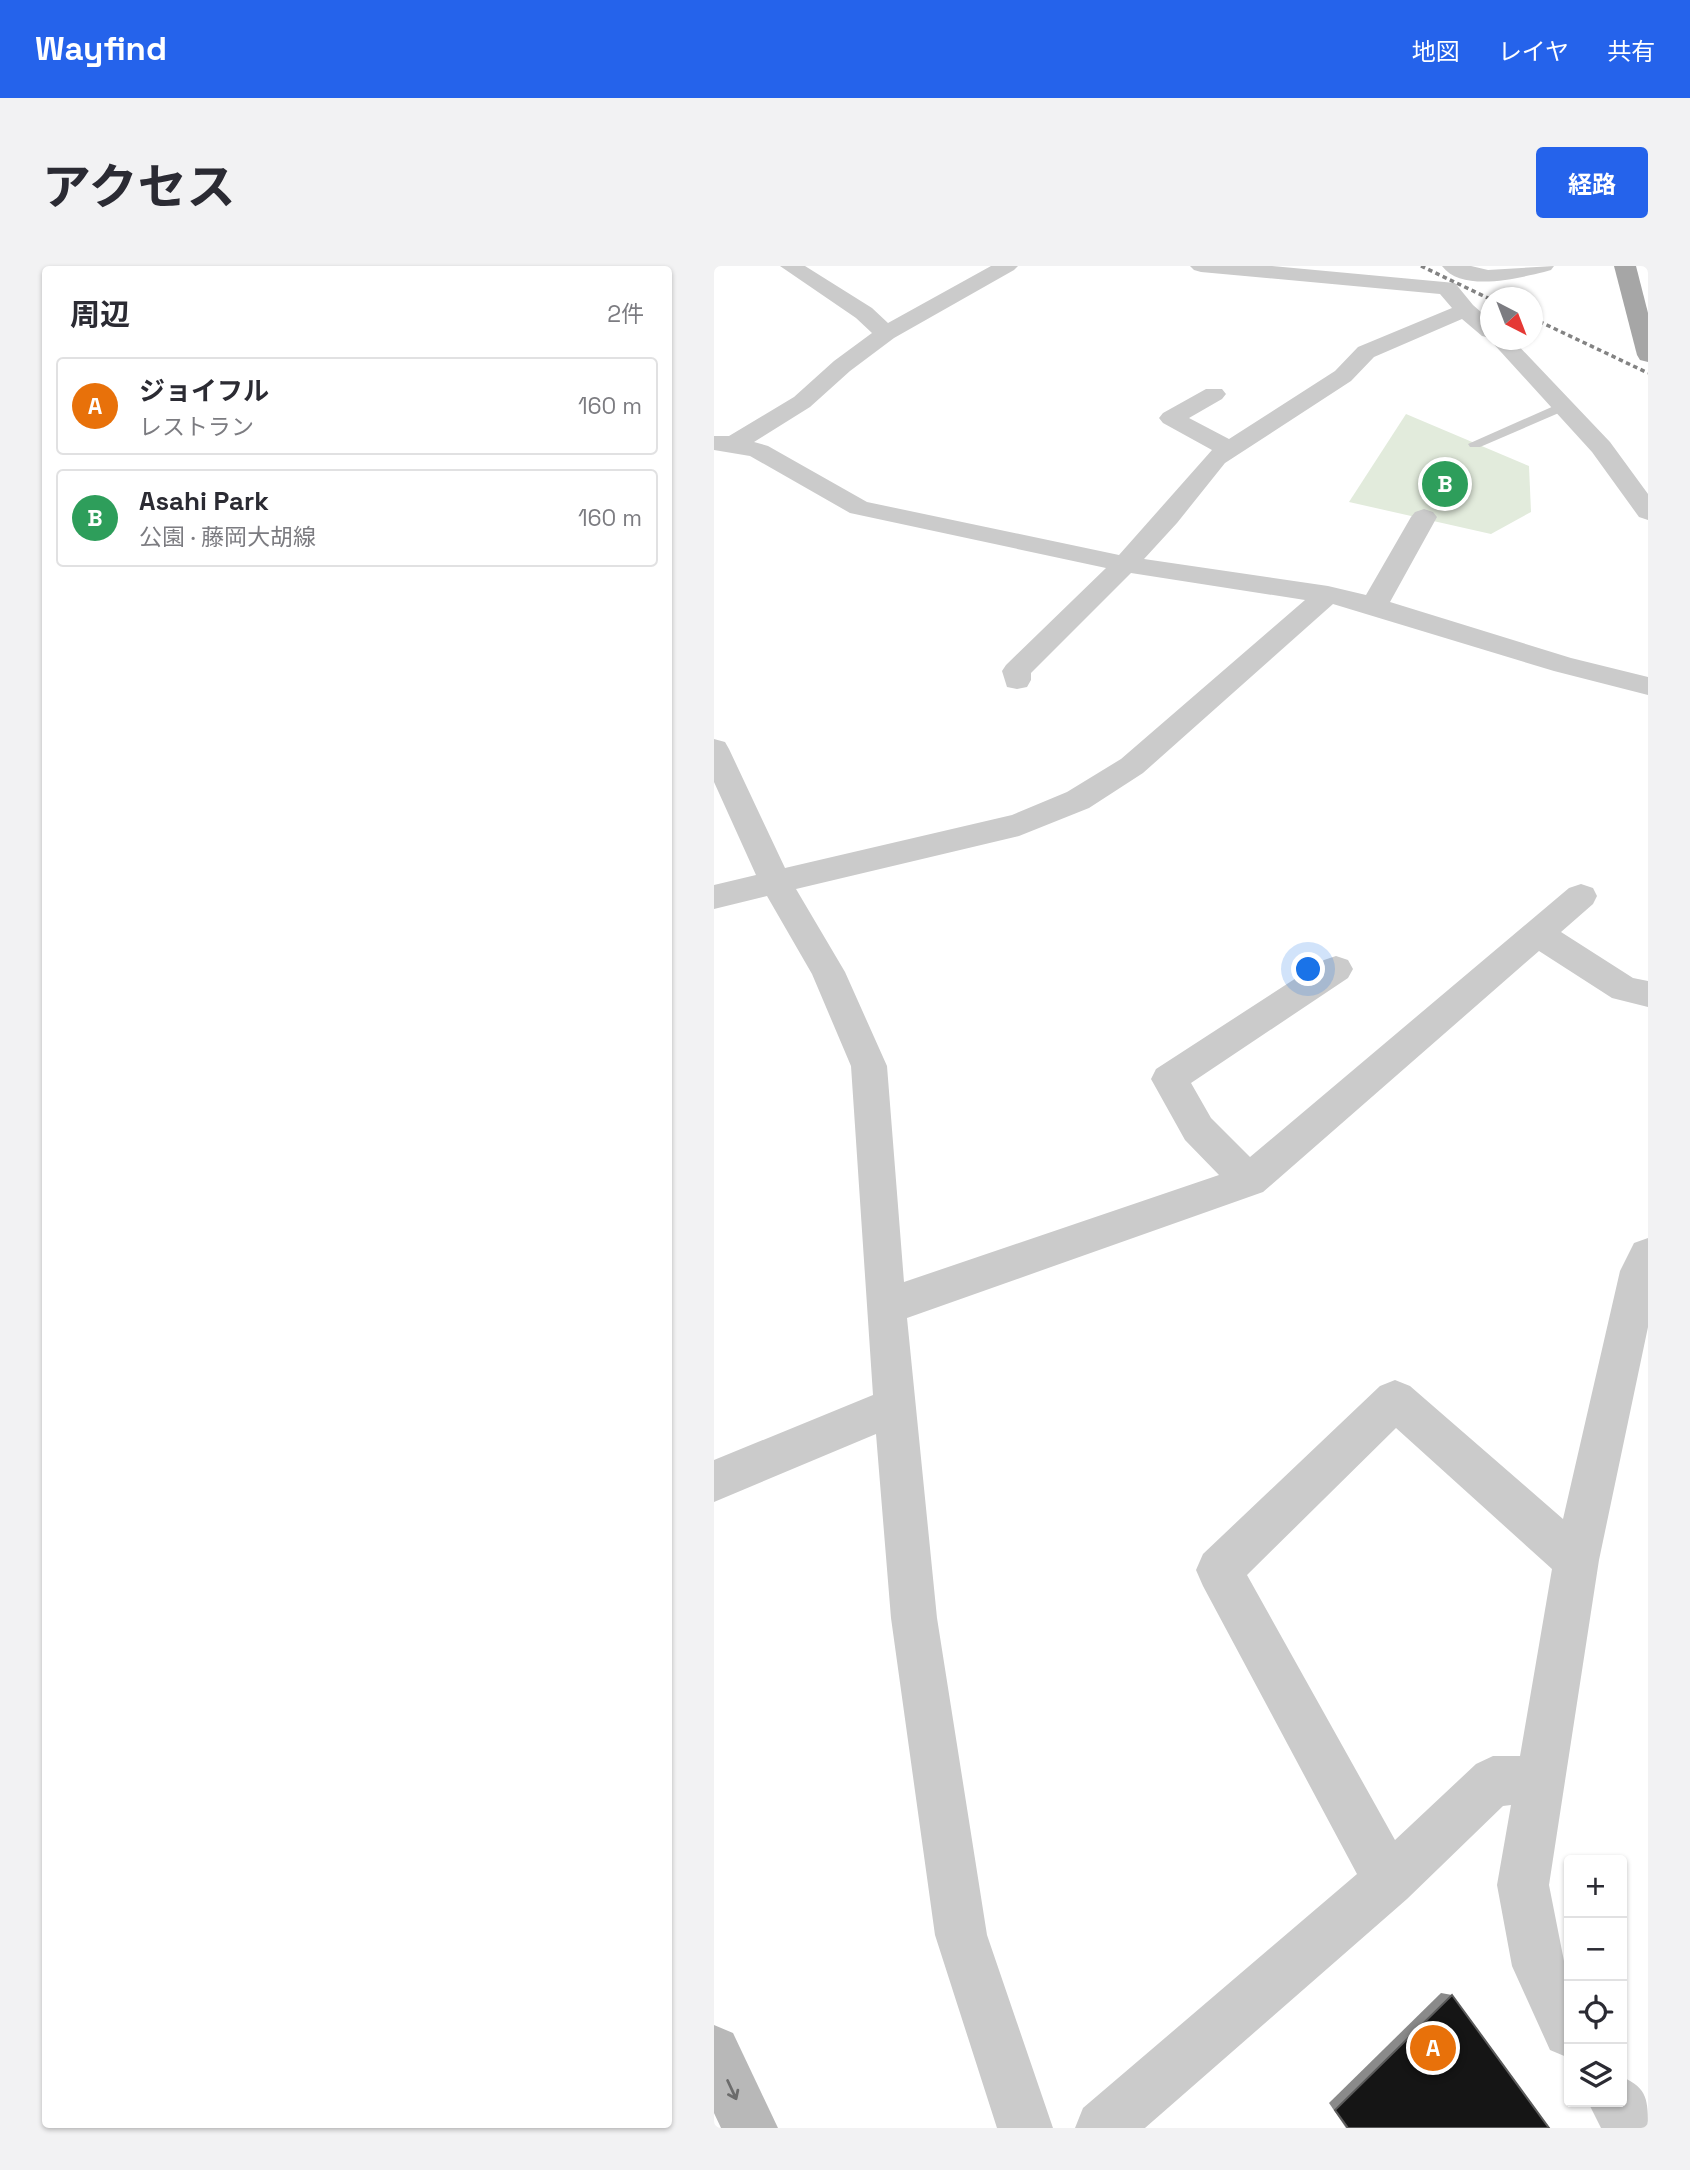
<!DOCTYPE html>
<html lang="ja">
<head>
<meta charset="utf-8">
<style>
	body { margin:0; font-family:"Space Grotesk","Noto Sans JP",sans-serif; background:#f2f2f3; color:#2b2b33 }
	.controls { position:absolute; right:21px; bottom:21px; display:grid; overflow:hidden; border-radius:7px; box-shadow:0 2px 5px #0004 }
	.controls button { width:63px; height:63px; display:grid; place-items:center; padding:0; border:0; border-bottom:2px solid #e1e1e2; background:#fff; color:#2b2b33; font:35px sans-serif }
	.compass { position:absolute; left:766px; top:21px; width:63px; height:63px; border-radius:50%; background:#fff; box-shadow:0 2px 5px #0004; rotate:138deg }
	.you { position:absolute; left:595px; top:704px; width:24px; height:24px; margin:-18px; border:5px solid #fff; border-radius:50%; background:#1a73e8; box-shadow:0 0 0 10px #1a73e833 }
	.badge { display:grid; place-items:center; width:46px; height:46px; border-radius:50%; background:#2563eb; color:#fff; font-size:23px; font-weight:700 }
	.pin { position:absolute; translate:-50% -50%; border:4px solid #fff; box-shadow:0 2px 7px #0006 }
	.list { margin:0; padding:0; list-style:none }
	h2 { display:flex; justify-content:space-between; align-items:center; height:91px; margin:0; padding:0 28px; font-size:30px }
	h2 small { font-size:23px; font-weight:400; color:#7c7c81 }
	.list li { display:grid; grid-template-columns:46px 1fr auto; gap:21px; align-items:center; box-sizing:border-box; height:98px; margin:0 14px 14px; padding:0 14px; border:2px solid #e1e1e2; border-radius:7px }
	.list b { display:block; font-size:26px; white-space:nowrap }
	.list p { margin:0; font-size:23px; white-space:nowrap; color:#7c7c81 }
	.list em { font-size:23px; font-style:normal; color:#7c7c81 }
	.icon { flex:none; width:38px; height:38px; fill:none; stroke:currentColor; stroke-width:2; stroke-linecap:round; stroke-linejoin:round }
	.map { position:relative; flex:none; width:934px; height:1862px; overflow:hidden; border-radius:7px }
	header { display:flex; align-items:center; gap:42px; box-sizing:border-box; height:98px; padding:0 35px; background:#2563eb; color:#fff }
	header strong { font-size:33px }
	nav { display:flex; gap:38px; margin-inline-start:auto; font-size:24px }
	.intro { display:flex; align-items:center; justify-content:space-between; box-sizing:border-box; height:168px; padding:0 42px }
	h1 { margin:0; font-size:49px }
	.button { padding:18px 32px; border-radius:7px; background:#2563eb; color:#fff; font-size:24px; font-weight:700 }
	main { display:flex; gap:42px; padding:0 42px }
	aside { flex:1; background:#fff; border-radius:7px; box-shadow:0 2px 5px #0004 }
	.map>svg:first-child { display:block }
	.green { fill:#e2ebdc }
	.lines { fill:none; stroke-linecap:round; stroke-linejoin:round }
	.lane { fill:#cbcbcb; fill-rule:evenodd }
	.street { fill:#cbcbcb; fill-rule:evenodd }
	.secondary { fill:#b8b8b8; fill-rule:evenodd }
	.primary { fill:#a6a6a6; fill-rule:evenodd }
	.rail { stroke:#838383; stroke-width:3.5; stroke-dasharray:4.5 3.5; stroke-linecap:butt }
	.wall { fill:#8a8a8a }
	.building { fill:#151515; stroke:#5b5b5b; stroke-width:2 }
	.oneway { stroke:#6c6c6c }
</style>
</head>
<body>
<header>
<strong>Wayfind</strong>
<nav><a>地図</a><a>レイヤ</a><a>共有</a></nav>
</header>
<div class="intro"><h1>アクセス</h1><a class="button">経路</a></div>
<main>
<aside>
<h2>周辺<small>2件</small></h2>
<ul class="list">
<li><span class="badge" style="background:#e8710a">A</span><div><b>ジョイフル</b><p>レストラン</p></div><em>160 m</em></li>
<li><span class="badge" style="background:#2e9e5b">B</span><div><b>Asahi Park</b><p>公園 · 藤岡大胡線</p></div><em>160 m</em></li>
</ul>
</aside>
<div class="map">
<svg width="934" height="1862" viewBox="0 0 934 1862">
	<rect width="100%" height="100%" fill="#fff"/>
	<path class="green" d="M692 148 815 200 817 246 777 268 635 236Z"/>
	<g class="lines">
		<path class="lane" d="M849 136 854 137V143L766 181H756L754 178Z"/>
		<g class="street">
			<path d="M66 0H91L158 42 174 57 277 0H304L300 4 180 72 136 105 96 141 40 176 54 180 153 236 405 289 498 184 449 157 445 152 449 147 492 123H508L512 128 508 133 475 152 515 173 621 105 644 81 738 42 726 28 487 6 480 4 476 0H558L741 17 759 39 776 54V72L768 70 748 53 660 91 637 115 511 197 463 257 430 293 614 320 652 329 697 251 701 246 710 243 719 246 723 251 676 336 857 392 934 411V429L840 405 619 338 429 507 375 542 305 570 82 623 131 706 173 800 190 1016 505 909 471 874 437 813 442 803 610 694 622 690 634 694 639 703 634 712 477 817 497 852 536 891 855 622 867 618 879 622 883 630 879 638 847 666 919 712 934 715V741L898 732 825 685 549 926 193 1052 223 1352 273 1669 339 1862H283L221 1669 177 1352 162 1168 0 1236V1194L159 1129 137 800 98 708 53 630 0 643V619L42 609 0 516V473L11 476 15 483 71 602 298 549 353 526 407 493 591 334 417 307 317 407V414L313 421 303 423 293 421 288 405 292 399 392 302 136 247 36 190 0 184V170H15L80 131 120 95 158 67 142 52Z"/>
			<path d="M728 0H757L774 4 840 0 837 4 830 6C804 12 748 27 728 0Z"/>
			<path d="M776 74H799L896 176 934 228V254L925 251 878 186Z"/>
			<path d="M934 972V1061L885 1294 835 1619 850 1695 855 1707V1792L836 1784 798 1700 783 1619 797 1539 789 1540 693 1633 431 1862H361L369 1842 643 1608 489 1320 482 1304 489 1288 666 1120 681 1114 696 1120 849 1253 906 1005 920 977ZM682 1162 838 1303 806 1490H779L762 1498 681 1574 533 1309Z"/>
			<path d="M908 1811C934 1822 934 1835 934 1862H887L874 1836H908Z"/>
		</g>
		<path class="secondary" d="M0 1759 19 1767 64 1862H7L0 1847Z"/>
		<path class="primary" d="M900 0H922L934 47V96L926 94 923 89Z"/>
		<g class="rail">
			<path d="M707 0 776 33"/>
			<path d="M818 52 934 107"/>
		</g>
	</g>
	<path class="wall" d="M727 1727 738 1729 835 1862H632L615 1837Z"/>
	<path class="building" d="M738 1729 835 1862H634L621 1844Z"/>
	<defs><path id="oneway-shaft" d="M-6 0H5M1.5-3L5.5 0L1.5 3" fill="none" stroke-width="1.6" stroke-linecap="round" stroke-linejoin="round" transform="scale(1.75)"/></defs>
	<use class="oneway" href="#oneway-shaft" transform="translate(18 1824) rotate(65)"/>
</svg>
<div class="controls">
<button>+</button>
<button>−</button>
<button><svg class="icon" aria-label="locate" viewBox="0 0 24 24"><circle cx="12" cy="12" r="6"/><path d="M12 2v4M12 18v4M2 12h4M18 12h4"/></svg></button>
<button><svg class="icon" aria-label="layers" viewBox="0 0 24 24"><path d="M12 4l9 5-9 5-9-5zM3 14l9 5 9-5"/></svg></button>
</div>
<svg class="compass" viewBox="-18 -18 36 36"><path d="M0-13l5 13h-10z" fill="#e53935"/><path d="M0 13l5-13h-10z" fill="#7c7c81"/></svg>
<div class="you"></div>
<div class="pin badge" style="left:719px;top:1782px;background:#e8710a">A</div>
<div class="pin badge" style="left:731px;top:218px;background:#2e9e5b">B</div>
</div>
</main>
</body>
</html>
